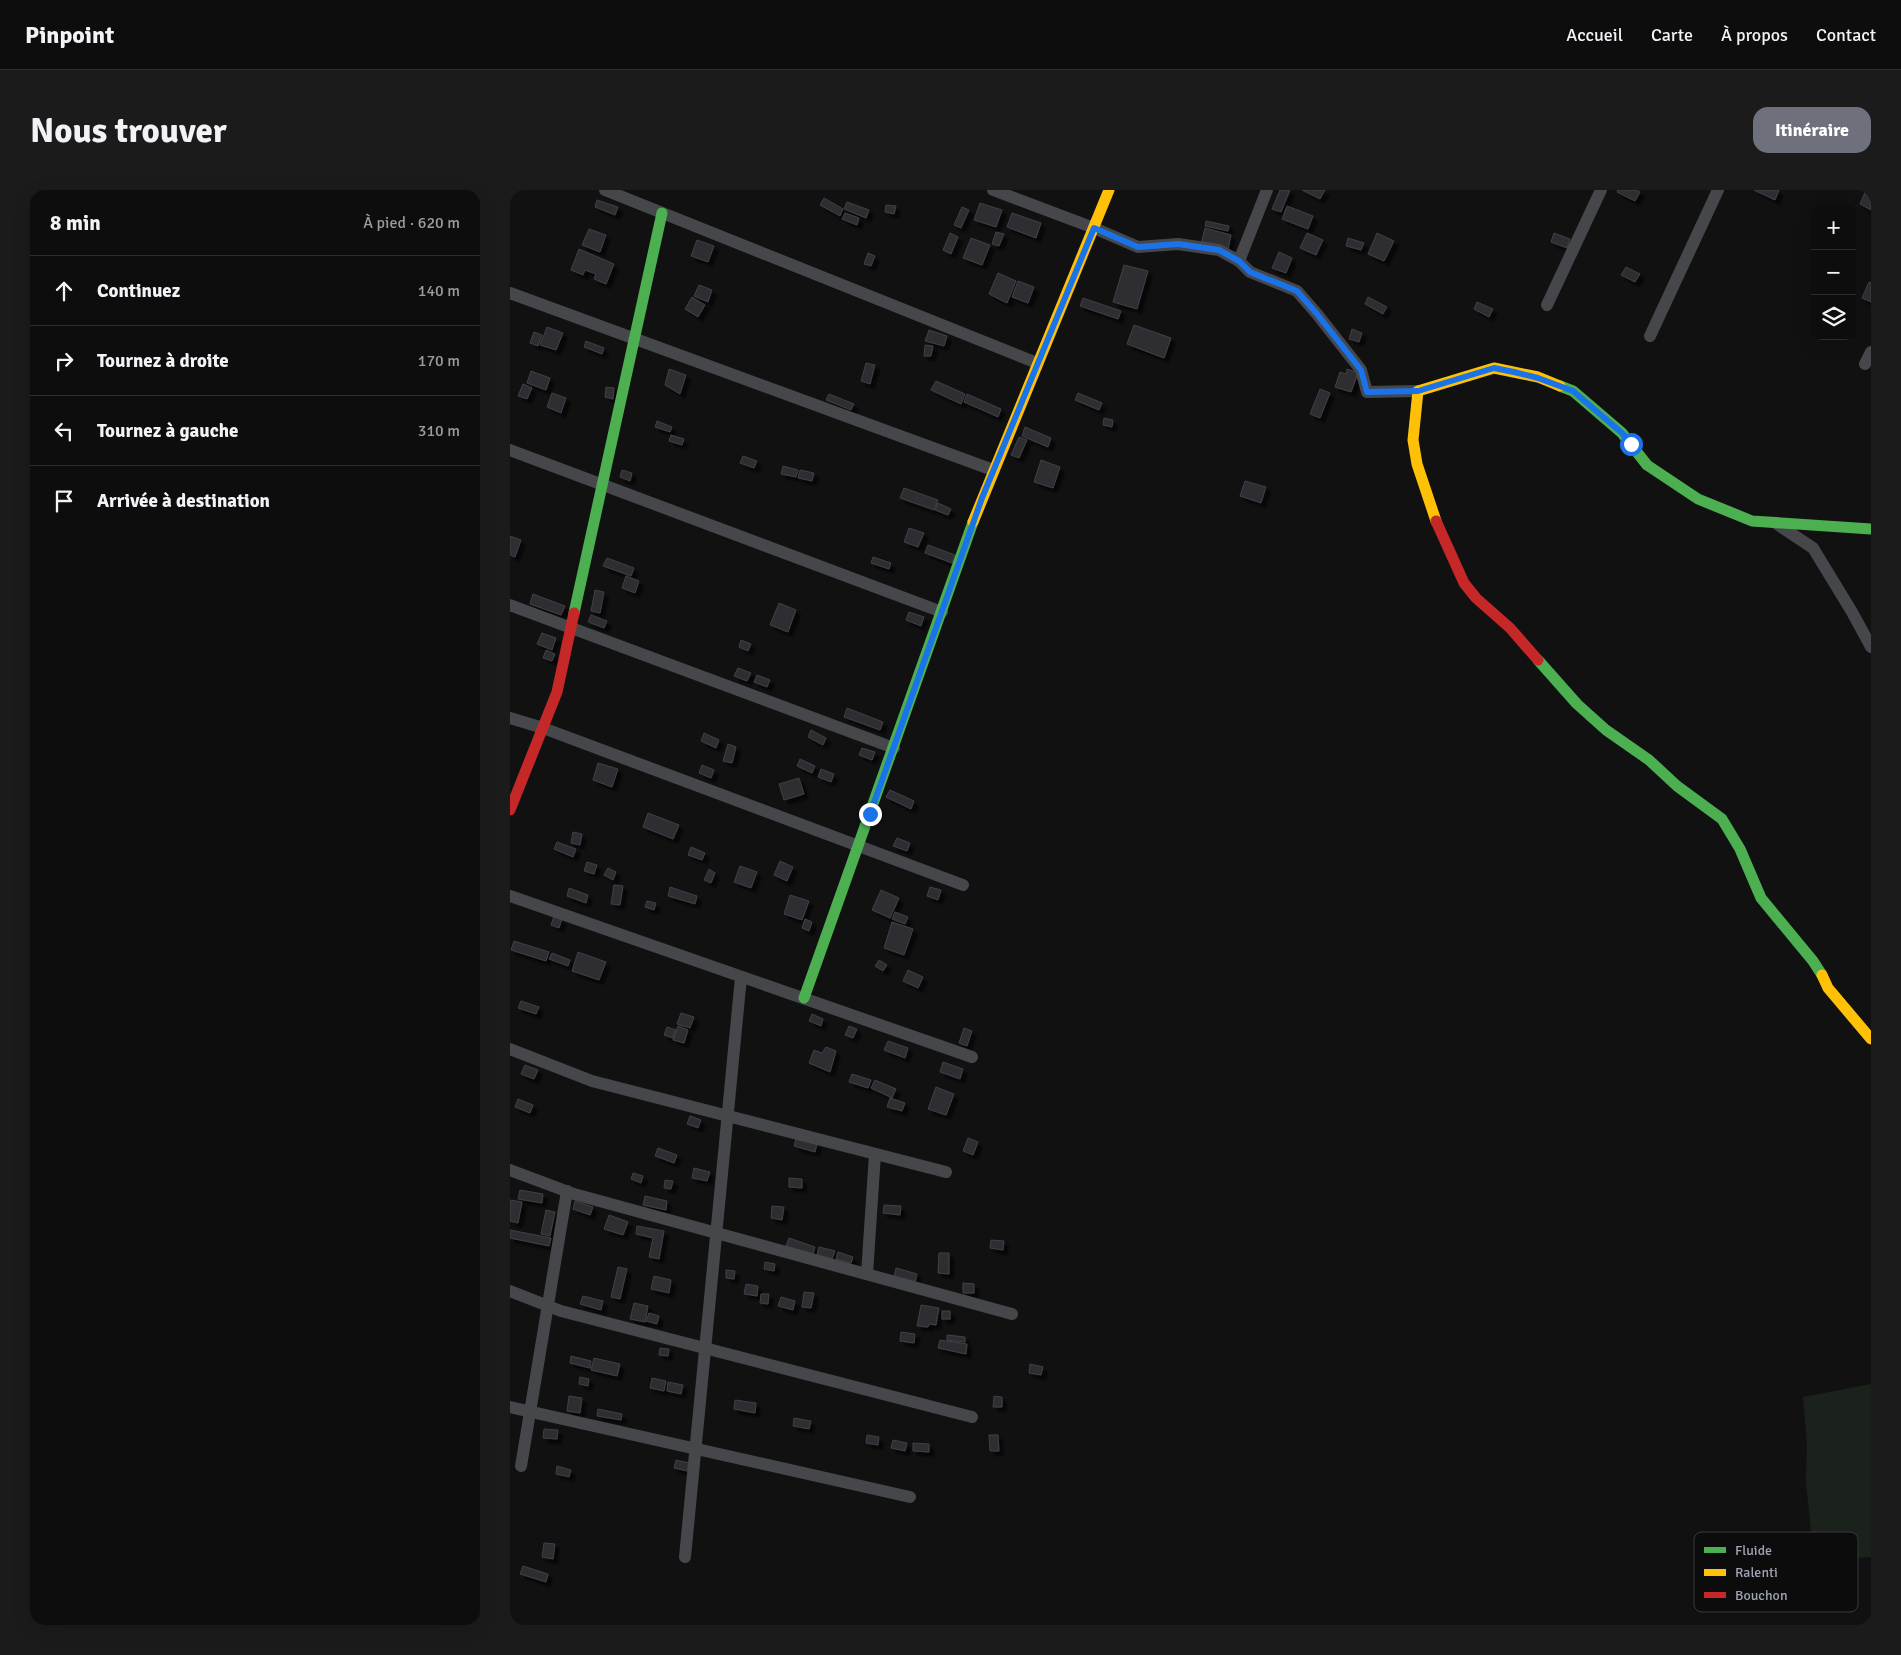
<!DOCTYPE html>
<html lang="fr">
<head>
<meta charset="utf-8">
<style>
	body { margin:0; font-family:Signika,sans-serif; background:#1b1b1c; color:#f1f3f6 }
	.controls { position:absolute; right:15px; top:15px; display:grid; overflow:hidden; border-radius:10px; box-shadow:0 5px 20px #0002 }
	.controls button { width:45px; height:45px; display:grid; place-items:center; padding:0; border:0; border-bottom:1px solid #2d2d2e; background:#0d0d0e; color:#f1f3f6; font:25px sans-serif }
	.stop { position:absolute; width:15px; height:15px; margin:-11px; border:4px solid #1a73e8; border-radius:50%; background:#fff }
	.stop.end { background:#1a73e8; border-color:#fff; box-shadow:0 1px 5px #0008 }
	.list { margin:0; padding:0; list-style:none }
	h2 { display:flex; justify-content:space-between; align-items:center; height:65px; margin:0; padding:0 20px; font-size:21px }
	h2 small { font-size:16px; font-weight:400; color:#9a9c9e }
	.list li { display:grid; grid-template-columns:32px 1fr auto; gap:15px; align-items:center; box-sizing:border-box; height:70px; padding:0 20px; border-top:1px solid #2d2d2e }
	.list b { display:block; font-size:19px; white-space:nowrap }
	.list em { font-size:16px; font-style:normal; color:#9a9c9e }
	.icon { flex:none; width:28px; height:28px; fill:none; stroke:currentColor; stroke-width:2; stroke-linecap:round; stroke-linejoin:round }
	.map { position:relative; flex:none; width:1361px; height:1435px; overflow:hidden; border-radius:15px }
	header { display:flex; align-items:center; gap:30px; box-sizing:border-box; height:70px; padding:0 25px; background:#0d0d0e; border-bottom:1px solid #2d2d2e }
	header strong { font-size:24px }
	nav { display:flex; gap:28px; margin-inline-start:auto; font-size:18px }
	.intro { display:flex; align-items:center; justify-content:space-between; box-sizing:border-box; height:120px; padding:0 30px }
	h1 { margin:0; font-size:35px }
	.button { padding:12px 22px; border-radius:15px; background:#6e717b; color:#fff; font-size:18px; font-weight:700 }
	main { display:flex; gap:30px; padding:0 30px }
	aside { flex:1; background:#0d0d0e; border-radius:15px; box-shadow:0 5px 20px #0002 }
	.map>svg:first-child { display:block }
	.green { fill:#1b221c }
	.building { fill:#2e2e31; stroke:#404046; filter:url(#shadow) }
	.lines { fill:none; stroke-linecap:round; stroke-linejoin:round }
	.street { stroke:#45474b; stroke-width:12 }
	.fast { stroke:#4caf50; stroke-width:11 }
	.slow { stroke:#ffc107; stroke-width:11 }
	.jam { stroke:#c62828; stroke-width:11 }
	.route { stroke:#1a73e8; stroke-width:6 }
	.key { fill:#0c0c0d; stroke:#383a3f; stroke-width:1 }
	.key-label { font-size:14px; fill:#a0a5b4 }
</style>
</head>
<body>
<header>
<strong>Pinpoint</strong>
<nav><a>Accueil</a><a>Carte</a><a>À propos</a><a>Contact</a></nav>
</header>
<div class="intro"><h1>Nous trouver</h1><a class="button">Itinéraire</a></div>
<main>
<aside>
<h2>8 min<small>À pied · 620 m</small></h2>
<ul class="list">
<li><svg class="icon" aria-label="ahead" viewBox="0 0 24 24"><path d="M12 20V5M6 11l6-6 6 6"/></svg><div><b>Continuez</b></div><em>140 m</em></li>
<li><svg class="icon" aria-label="right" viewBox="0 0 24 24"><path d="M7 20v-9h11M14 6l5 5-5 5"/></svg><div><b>Tournez à droite</b></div><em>170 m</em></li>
<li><svg class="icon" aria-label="left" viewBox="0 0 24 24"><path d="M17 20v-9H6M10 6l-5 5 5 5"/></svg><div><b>Tournez à gauche</b></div><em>310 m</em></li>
<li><svg class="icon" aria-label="arrive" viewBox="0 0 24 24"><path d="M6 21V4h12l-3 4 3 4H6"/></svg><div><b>Arrivée à destination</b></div></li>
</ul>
</aside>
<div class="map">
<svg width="1361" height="1435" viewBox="0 0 1361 1435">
	<defs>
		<filter id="shadow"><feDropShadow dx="4.5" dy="4.5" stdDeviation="1" flood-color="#0009"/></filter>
	</defs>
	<rect width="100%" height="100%" fill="#111112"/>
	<path class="green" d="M1361 1194V1367L1304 1370 1296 1292 1297 1254 1293 1207Z"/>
	<g class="building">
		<path d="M770 0H780L771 22 762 19Z"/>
		<path d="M792 0H815L810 9Z"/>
		<path d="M1108 0H1127L1130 2 1125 11 1107 2Z"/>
		<path d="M1244 0H1269L1265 10Z"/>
		<path d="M1356 0H1361V20L1350 14Z"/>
		<path d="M314 8 333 19 330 26 310 15Z"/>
		<path d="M87 10 108 17 105 25 85 17Z"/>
		<path d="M337 12 359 20 356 28 334 19Z"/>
		<path d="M470 13 492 20 486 37 464 30Z"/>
		<path d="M376 15 386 16 384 24 375 22Z"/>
		<path d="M777 16 803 26 798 39 772 29Z"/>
		<path d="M452 17 459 20 451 38 444 35Z"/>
		<path d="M335 23 349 28 347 35 332 29Z"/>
		<path d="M502 23 531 33 526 48 497 37Z"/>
		<path d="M696 31 719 36 718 41 695 36Z"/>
		<path d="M695 38 721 45 718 60 691 54Z"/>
		<path d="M79 39 96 45 90 62 72 55Z"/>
		<path d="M486 42 494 44 489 56 482 54Z"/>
		<path d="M440 43 448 47 441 64 433 60Z"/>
		<path d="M797 43 813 50 806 65 790 58Z"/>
		<path d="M867 43 884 51 874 71 858 64Z"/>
		<path d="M1044 43 1060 49 1057 58 1041 52Z"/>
		<path d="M461 48 480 55 472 75 453 68Z"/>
		<path d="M838 48 854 53 851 60 836 56Z"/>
		<path d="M187 50 204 56 198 72 181 66Z"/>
		<path d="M69 59 104 74 96 94 84 89 86 84 75 80 73 85 61 80Z"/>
		<path d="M769 62 782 68 776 83 762 78Z"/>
		<path d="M358 63 365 66 361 76 354 74Z"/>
		<path d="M614 75 638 81 627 119 603 112Z"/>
		<path d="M1116 77 1130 84 1125 92 1111 85Z"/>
		<path d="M488 83 506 91 497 113 479 104Z"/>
		<path d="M508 91 524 97 518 113 502 107Z"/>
		<path d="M1359 92 1361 93V112L1352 108Z"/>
		<path d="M189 95 202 100 198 112 184 106Z"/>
		<path d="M182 107 195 115 188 127 175 119Z"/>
		<path d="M858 107 877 117 873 124 855 114Z"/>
		<path d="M573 108 611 121 608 129 570 116Z"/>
		<path d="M967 112 983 119 979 127 964 119Z"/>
		<path d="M624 135 661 148 654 168 617 154Z"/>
		<path d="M37 137 53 143 46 160 30 155Z"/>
		<path d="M842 139 852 143 849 152 839 149Z"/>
		<path d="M419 140 437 146 434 156 415 151Z"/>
		<path d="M24 142 32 145 28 156 20 153Z"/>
		<path d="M76 151 94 158 92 164 74 157Z"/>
		<path d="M415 155 423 156 421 166H414Z"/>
		<path d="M356 173 365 175 360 194 351 191Z"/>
		<path d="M159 179 176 185 170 204 155 195Z"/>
		<path d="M837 179 848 183 841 202 825 197 830 182 836 184Z"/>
		<path d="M21 181 40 188 36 200 17 193Z"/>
		<path d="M426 191 455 204 451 214 421 200Z"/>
		<path d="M13 194 22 198 17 209 8 206Z"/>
		<path d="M96 197 104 198 103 209 95 207Z"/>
		<path d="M810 199 820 203 810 228 800 224Z"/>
		<path d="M42 203 56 208 51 223 37 217Z"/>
		<path d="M568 203 592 213 589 220 565 210Z"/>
		<path d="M319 204 344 214 341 220 316 210Z"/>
		<path d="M457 204 491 219 488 227 454 212Z"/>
		<path d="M594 228 603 230 602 237 593 235Z"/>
		<path d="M147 231 162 237 160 242 145 237Z"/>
		<path d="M515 237 541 248 538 257 512 246Z"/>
		<path d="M161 245 174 249 172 255 159 251Z"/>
		<path d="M509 247 517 250 509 268 501 265Z"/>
		<path d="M233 266 247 271 244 278 230 273Z"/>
		<path d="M531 270 550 277 543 298 524 292Z"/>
		<path d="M273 276 288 280 286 287 271 284Z"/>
		<path d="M112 280 122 283 120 291 110 287Z"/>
		<path d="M290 280 304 283 302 291 288 288Z"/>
		<path d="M735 291 756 297 751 313 730 306Z"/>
		<path d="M394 298 428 310 424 320 390 308Z"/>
		<path d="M428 313 441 319 438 325 425 320Z"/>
		<path d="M399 338 414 343 408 357 394 352Z"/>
		<path d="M0 346 11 350 5 367 0 365Z"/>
		<path d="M418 355 445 365 442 373 415 363Z"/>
		<path d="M363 367 381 373 379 379 361 373Z"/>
		<path d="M97 368 124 378 121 386 93 376Z"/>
		<path d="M116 386 129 391 125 403 112 398Z"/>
		<path d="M85 400 94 402 90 423 81 421Z"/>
		<path d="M23 404 55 416 51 425 20 414Z"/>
		<path d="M269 413 286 420 278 442 260 435Z"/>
		<path d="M399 422 414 427 411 436 396 430Z"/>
		<path d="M81 425 97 431 94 438 78 432Z"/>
		<path d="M32 443 46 448 42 460 27 454Z"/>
		<path d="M231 450 241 454 238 461 229 457Z"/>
		<path d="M36 460 45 464 42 471 33 468Z"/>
		<path d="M228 478 241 483 237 491 224 486Z"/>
		<path d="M247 485 260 490 257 497 244 492Z"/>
		<path d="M337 518 373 532 370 540 334 527Z"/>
		<path d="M301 540 316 548 313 555 298 547Z"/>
		<path d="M194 543 209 550 206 558 191 551Z"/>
		<path d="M218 554 226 557 222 573 213 571Z"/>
		<path d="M352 558 365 562 362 570 349 565Z"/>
		<path d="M290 569 305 576 302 583 287 576Z"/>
		<path d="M88 573 108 579 102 597 83 590Z"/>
		<path d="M192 575 204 580 201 588 189 583Z"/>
		<path d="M311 579 324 584 321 592 308 587Z"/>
		<path d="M289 588 294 604 274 610 269 594Z"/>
		<path d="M380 600 404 611 401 619 376 607Z"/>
		<path d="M138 623 169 635 163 649 133 637Z"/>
		<path d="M63 642 72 644 70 655 61 653Z"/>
		<path d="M387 648 400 653 397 661 383 656Z"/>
		<path d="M47 652 66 659 63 667 44 659Z"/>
		<path d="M181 657 195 663 192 670 178 665Z"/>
		<path d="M270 671 283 677 277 691 264 685Z"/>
		<path d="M77 672 87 675 84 684 74 681Z"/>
		<path d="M230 676 247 682 241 698 224 692Z"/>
		<path d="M98 678 106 682 103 690 94 685Z"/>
		<path d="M199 679 205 683 201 693 194 690Z"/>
		<path d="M104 695 113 696 110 715 101 714Z"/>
		<path d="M160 697 187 706 185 714 158 706Z"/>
		<path d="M420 697 431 700 428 710 417 706Z"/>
		<path d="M59 698 78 705 76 713 57 706Z"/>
		<path d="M371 700 389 708 380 728 362 720Z"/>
		<path d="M280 705 299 711 292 730 274 724Z"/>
		<path d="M137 711 146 713 144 720 135 717Z"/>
		<path d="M385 722 398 727 395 734 382 729Z"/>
		<path d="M44 726 52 729 49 738 41 735Z"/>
		<path d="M295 729 302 732 299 741 292 738Z"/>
		<path d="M382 732 403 739 394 765 374 758Z"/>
		<path d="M4 751 39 762 36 771 1 760Z"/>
		<path d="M68 762 96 772 89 790 62 781Z"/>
		<path d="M42 763 60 770 58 776 39 769Z"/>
		<path d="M369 770 377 775 373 781 365 776Z"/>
		<path d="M398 780 413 787 408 798 393 791Z"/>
		<path d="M11 811 29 817 26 824 8 818Z"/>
		<path d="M171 823 184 827 180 838 167 834Z"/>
		<path d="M302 824 313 829 311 836 299 831Z"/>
		<path d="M168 836 178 840 174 853 163 850Z"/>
		<path d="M339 836 347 839 343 848 335 845Z"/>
		<path d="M157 837 166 840 163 848 154 845Z"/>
		<path d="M454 838 462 841 457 856 449 853Z"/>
		<path d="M378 851 398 858 395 868 374 860Z"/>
		<path d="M316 857 326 861 320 882 299 873 304 860 312 863Z"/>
		<path d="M433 872 453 879 450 889 430 882Z"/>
		<path d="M15 875 28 880 24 889 11 884Z"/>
		<path d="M342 884 361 890 358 898 339 892Z"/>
		<path d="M365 890 386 899 382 908 361 898Z"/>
		<path d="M426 897 444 904 436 925 418 919Z"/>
		<path d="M380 908 395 913 392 921 377 917Z"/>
		<path d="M8 909 23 915 20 923 5 917Z"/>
		<path d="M180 926 191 930 188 938 177 934Z"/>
		<path d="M458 948 468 952 463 965 453 961Z"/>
		<path d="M286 949 307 954 305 962 284 956Z"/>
		<path d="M148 958 167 965 164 973 145 966Z"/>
		<path d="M184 978 200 982 197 991 182 988Z"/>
		<path d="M123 983 133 986 131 993 121 989Z"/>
		<path d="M279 988 292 989V998L279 997Z"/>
		<path d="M155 990 163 991 161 999 154 998Z"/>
		<path d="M10 1000 33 1004 32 1013 8 1009Z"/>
		<path d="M135 1006 157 1011 156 1020 133 1015Z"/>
		<path d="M0 1010 12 1012 8 1033 0 1031Z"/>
		<path d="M65 1011 83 1017 80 1025 63 1019Z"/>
		<path d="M374 1015 391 1016 390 1025 373 1023Z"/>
		<path d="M262 1016 274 1017 272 1030 261 1028Z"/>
		<path d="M36 1020 45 1022 40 1046 31 1044Z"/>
		<path d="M99 1025 118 1032 113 1045 94 1039Z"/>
		<path d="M127 1036 154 1041 149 1069 139 1067 143 1048 126 1044Z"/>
		<path d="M0 1040 41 1048 39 1056 0 1048Z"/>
		<path d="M279 1048 305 1057 303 1064 276 1056Z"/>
		<path d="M481 1050 494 1051 493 1060 480 1058Z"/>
		<path d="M309 1057 325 1061 322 1069 307 1065Z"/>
		<path d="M328 1062 343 1067 341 1073 326 1069Z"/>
		<path d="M429 1063H439V1084L428 1083Z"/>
		<path d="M255 1072 265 1074 264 1081 254 1079Z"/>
		<path d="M108 1077 117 1079 110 1109 101 1107Z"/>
		<path d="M386 1078 407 1084 405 1093 384 1087Z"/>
		<path d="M216 1080 225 1081 224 1089 216 1088Z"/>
		<path d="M144 1086 161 1090 159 1103 141 1099Z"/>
		<path d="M453 1093 464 1094V1103H453Z"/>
		<path d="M236 1094 248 1096 247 1106 234 1104Z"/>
		<path d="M294 1102 304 1103 301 1118 292 1117Z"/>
		<path d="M251 1104H259L258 1114 250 1113Z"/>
		<path d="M73 1106 93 1111 91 1120 70 1114Z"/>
		<path d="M271 1107 285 1111 283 1120 268 1116Z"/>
		<path d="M124 1113 138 1116 135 1132 120 1129Z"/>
		<path d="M411 1115 429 1118 426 1135 419 1134 418 1137 407 1136Z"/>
		<rect x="432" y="1121" width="8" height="8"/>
		<path d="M139 1123 149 1126 147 1134 136 1131Z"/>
		<path d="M391 1142 405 1144 404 1153 390 1151Z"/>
		<path d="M437 1145 455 1147V1152L437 1150Z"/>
		<path d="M430 1150 457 1154 456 1164 428 1158Z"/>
		<path d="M150 1158 159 1159 158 1166 149 1165Z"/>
		<path d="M61 1166 81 1171 80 1178 60 1173Z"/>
		<path d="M84 1168 110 1174 107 1186 81 1180Z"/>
		<path d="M520 1174 533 1177 531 1185 519 1183Z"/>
		<path d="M70 1187 79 1189 78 1196 69 1194Z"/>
		<path d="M142 1188 156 1191 154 1201 140 1198Z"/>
		<path d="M158 1192 173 1195 171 1204 157 1201Z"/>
		<path d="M59 1206 72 1208 70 1223 57 1221Z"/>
		<path d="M484 1206 492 1207V1217H483Z"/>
		<path d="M225 1210 246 1213 245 1223 224 1219Z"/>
		<path d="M88 1219 112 1224 111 1230 87 1226Z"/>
		<path d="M284 1228 301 1231 299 1239 283 1236Z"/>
		<path d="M34 1239 48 1240 47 1249 33 1248Z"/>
		<path d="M357 1245 369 1247 368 1255 356 1253Z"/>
		<path d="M479 1245H488L489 1261H480Z"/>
		<path d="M383 1250 397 1253 395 1261 381 1258Z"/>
		<path d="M403 1253 419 1254V1262L403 1261Z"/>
		<path d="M166 1270 179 1273 177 1281 164 1278Z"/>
		<path d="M47 1276 61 1280 59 1287 46 1284Z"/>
		<path d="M34 1353 45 1354 43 1369 32 1367Z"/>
		<path d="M13 1376 38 1384 36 1392 10 1384Z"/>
	</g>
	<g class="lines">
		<g class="street">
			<path d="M95 0 527 173"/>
			<path d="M483 0 584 38 628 57 668 54 709 60 729 71 740 82 787 101 807 124 851 180 857 202 908 201"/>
			<path d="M729 71 757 0"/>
			<path d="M0 103 483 280"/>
			<path d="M1037 115 1091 0"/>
			<path d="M1140 146 1208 0"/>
			<path d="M1355 174 1361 162"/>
			<path d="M0 260 432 422"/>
			<path d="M1267 334 1303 358 1342 422 1361 457"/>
			<path d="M0 415 384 558"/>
			<path d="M0 528 33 538 453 695"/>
			<path d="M0 706 462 867"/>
			<path d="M0 859 82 891 436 982"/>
			<path d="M0 980 64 1004 502 1124"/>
			<path d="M357 1084 365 964"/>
			<path d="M0 1101 51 1121 462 1227"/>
			<path d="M0 1217 400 1307"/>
			<path d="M11 1276 57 1001"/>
			<path d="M175 1367 231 787"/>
		</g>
		<g class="fast">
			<path d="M1050 196 1063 201 1112 243 1137 275 1188 309 1242 331 1361 339"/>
			<path d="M64 423 152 23"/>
			<path d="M1028 470 1067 514 1096 540 1139 570 1167 596 1212 629 1230 659 1251 708 1303 771 1312 785"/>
			<path d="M294 808 463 332"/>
		</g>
		<g class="slow">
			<path d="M926 331 907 274 903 250 908 201 984 178 1028 187 1050 196"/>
			<path d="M463 332 599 0"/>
			<path d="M1312 785 1318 798 1361 849"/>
		</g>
		<g class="jam">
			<path d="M926 331 954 393 966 408 1000 438 1028 470"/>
			<path d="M0 620 47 502 64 423"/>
		</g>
	</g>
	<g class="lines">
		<path class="route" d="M360 624 472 308 584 38 628 57 668 54 709 60 729 71 740 82 787 101 807 124 851 180 857 202 908 201 984 178 1004 182 1028 188 1063 201 1112 243 1121 254"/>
	</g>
	<rect x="1184" y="1342" width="164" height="80" rx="8" class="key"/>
	<rect x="1194" y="1357" width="22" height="6" fill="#4caf50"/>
	<rect x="1194" y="1379" width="22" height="7" fill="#ffc107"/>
	<rect x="1194" y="1402" width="22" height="6" fill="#c62828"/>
	<g class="key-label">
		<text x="1225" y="1365">Fluide</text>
		<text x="1225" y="1387">Ralenti</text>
		<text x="1225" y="1410">Bouchon</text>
	</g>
</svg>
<div class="controls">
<button>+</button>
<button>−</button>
<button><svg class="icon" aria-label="layers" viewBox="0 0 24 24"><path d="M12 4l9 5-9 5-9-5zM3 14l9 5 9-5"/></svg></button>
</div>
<div class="stop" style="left:1121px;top:254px"></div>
<div class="stop end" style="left:360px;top:624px"></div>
</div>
</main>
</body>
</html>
